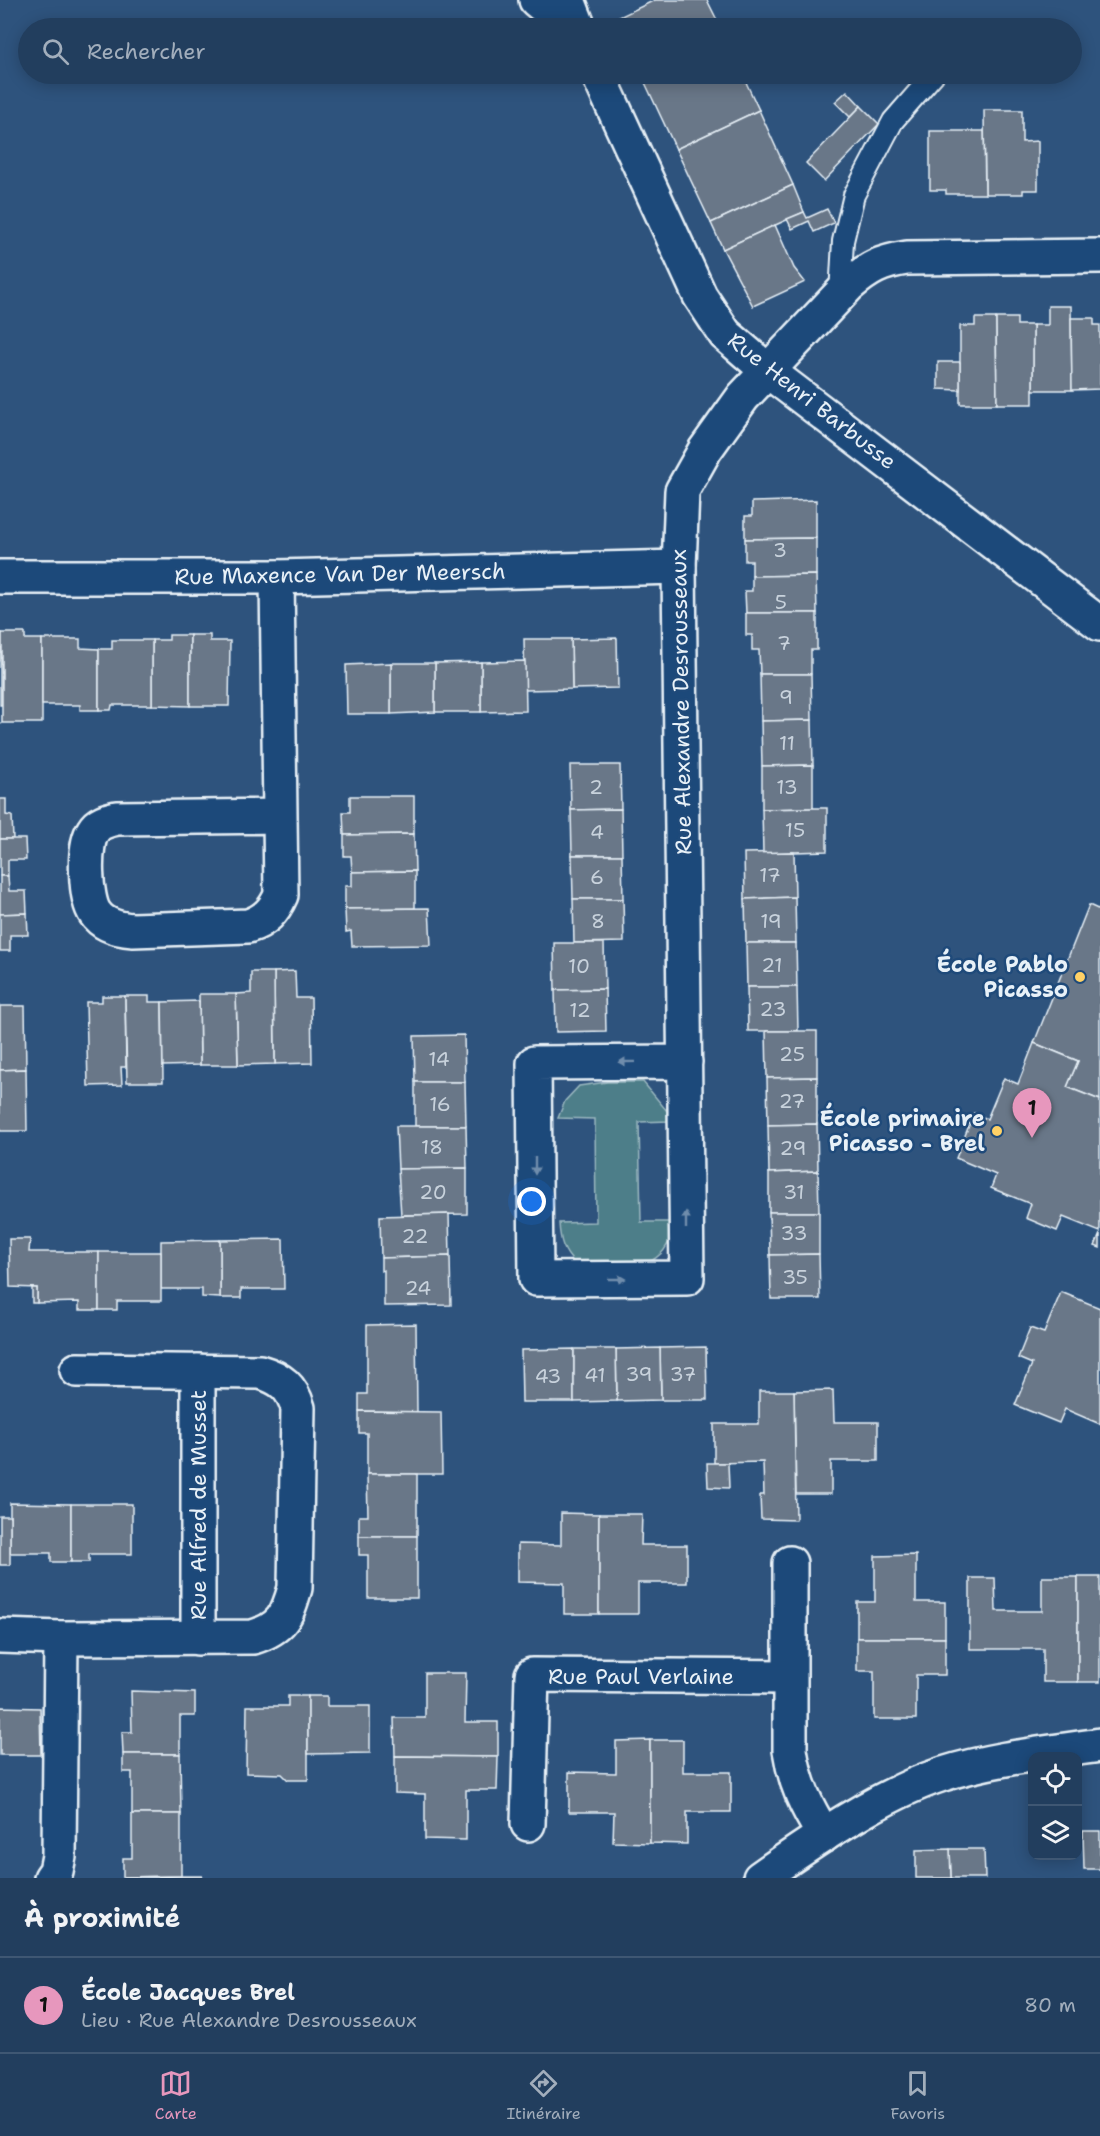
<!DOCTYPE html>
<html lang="fr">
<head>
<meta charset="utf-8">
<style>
	body { margin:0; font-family:"Shantell Sans",sans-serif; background:#2a4564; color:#f1f3f6 }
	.controls { position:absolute; right:18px; bottom:18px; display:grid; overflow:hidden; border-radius:12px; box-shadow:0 3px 15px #0003 }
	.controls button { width:54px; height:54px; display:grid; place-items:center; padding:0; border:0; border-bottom:2px solid #3f5773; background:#223e5e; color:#f1f3f6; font:30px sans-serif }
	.you { position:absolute; left:532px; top:1202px; width:21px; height:21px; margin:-15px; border:4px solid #fff; border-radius:50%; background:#1a73e8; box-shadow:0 0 0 9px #1a73e833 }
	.badge { display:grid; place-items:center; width:39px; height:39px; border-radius:50%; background:#e797bd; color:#111; font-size:20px; font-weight:700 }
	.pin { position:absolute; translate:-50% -50px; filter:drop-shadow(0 2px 3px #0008) }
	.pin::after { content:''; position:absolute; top:32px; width:21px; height:18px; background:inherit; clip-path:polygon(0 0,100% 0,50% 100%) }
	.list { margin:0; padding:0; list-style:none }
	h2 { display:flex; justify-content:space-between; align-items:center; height:78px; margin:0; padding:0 24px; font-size:26px }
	h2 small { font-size:20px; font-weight:400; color:#a2aebc }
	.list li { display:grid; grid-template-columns:39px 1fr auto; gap:18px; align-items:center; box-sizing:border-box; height:96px; padding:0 24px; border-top:2px solid #3f5773 }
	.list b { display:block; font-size:22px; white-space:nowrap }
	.list p { margin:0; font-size:20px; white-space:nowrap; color:#a2aebc }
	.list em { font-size:20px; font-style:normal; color:#a2aebc }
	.icon { flex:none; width:33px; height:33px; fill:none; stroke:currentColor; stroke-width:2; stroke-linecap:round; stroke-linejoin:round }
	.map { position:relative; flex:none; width:1100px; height:1878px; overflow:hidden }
	.search { position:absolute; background:#223e5e; box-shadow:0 3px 15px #0003; left:18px; right:18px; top:18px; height:66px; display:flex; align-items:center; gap:15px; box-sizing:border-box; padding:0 21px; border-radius:33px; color:#a2aebc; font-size:22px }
	.sheet { height:174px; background:#223e5e }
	nav { display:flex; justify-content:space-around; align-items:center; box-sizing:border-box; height:84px; border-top:2px solid #3f5773; background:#223e5e; font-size:16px; color:#a2aebc }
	nav a { display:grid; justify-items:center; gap:3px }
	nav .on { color:#e797bd }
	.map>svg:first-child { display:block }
	.green { fill:#4e7e89; stroke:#9bb8c0; stroke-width:1.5 }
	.building { fill:#697788; stroke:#e8f1f8; stroke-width:1.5 }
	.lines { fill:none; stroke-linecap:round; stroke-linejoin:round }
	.lane-casing { stroke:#e8f1f8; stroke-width:24 }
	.street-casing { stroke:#e8f1f8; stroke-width:38 }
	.secondary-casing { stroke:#e8f1f8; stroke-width:38 }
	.lane { stroke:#1f4a7a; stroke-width:20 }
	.street { stroke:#1f4a7a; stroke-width:33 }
	.secondary { stroke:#1f4a7a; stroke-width:33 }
	.oneway { fill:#6f8dac }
	.poi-dot { fill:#ffd166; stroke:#1f4a7a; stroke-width:2 }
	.labels { text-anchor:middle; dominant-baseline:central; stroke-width:5; stroke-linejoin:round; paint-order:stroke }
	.number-label { font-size:20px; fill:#c8d2dc }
	.street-label { font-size:22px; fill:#e8f1f8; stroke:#1f4a7a }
	.poi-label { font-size:22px; font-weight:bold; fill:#e8f1f8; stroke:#1f4a7a; text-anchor:end }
</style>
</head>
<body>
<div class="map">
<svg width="1100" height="1878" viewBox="0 0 1100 1878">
	<rect width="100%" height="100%" fill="#2e537d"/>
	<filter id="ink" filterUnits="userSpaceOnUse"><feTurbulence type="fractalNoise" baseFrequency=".0167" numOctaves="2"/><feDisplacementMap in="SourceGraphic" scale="12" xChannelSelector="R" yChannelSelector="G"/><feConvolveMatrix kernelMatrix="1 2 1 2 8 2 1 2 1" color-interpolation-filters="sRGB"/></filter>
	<g filter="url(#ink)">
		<path class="green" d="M607 1082H643L667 1111 669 1121 639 1122 641 1222H671C671 1228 671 1235 669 1241 655 1277 604 1265 575 1263 563 1252 560 1240 559 1223L596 1222 595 1119 558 1118 565 1101 579 1086Z"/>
		<g class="building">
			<path d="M655 0H707L721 28H619L615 19Z"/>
			<path d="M641 74H742L759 110 676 149Z"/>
			<path d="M847 91 861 106 850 117 835 102Z"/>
			<path d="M861 106 879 124 824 181 806 163Z"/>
			<path d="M759 110 793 185 711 223 676 149Z"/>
			<path d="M984 110H1022V142L1038 141V190H1023V194H985Z"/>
			<path d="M930 131H984L985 194H946V190H930Z"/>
			<path d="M793 185 804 212 723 249 711 223Z"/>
			<path d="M827 209 834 223 814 232 809 221 792 229 787 219 804 212 807 218Z"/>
			<path d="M775 225 794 268 805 282 753 306 723 249Z"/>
			<path d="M1048 306H1071L1072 390H1033V325H1048Z"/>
			<path d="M975 318H996L997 404H960V326H975Z"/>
			<path d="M996 318H1017V325H1033V404H997Z"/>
			<path d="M1071 318H1094V325H1100V389L1072 390Z"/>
			<path d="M938 362H960V390L938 389Z"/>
			<path d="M816 500V538L745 539V516H752V502Z"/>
			<path d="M816 538V575L752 576V561H745V539Z"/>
			<path d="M816 575 817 613H746L745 591H752V576Z"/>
			<path d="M746 613H817V650H811V674H760L759 650H752V635H746Z"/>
			<rect x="0" y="633" width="2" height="72"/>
			<path d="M2 633H25V639H42V723H2Z"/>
			<path d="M169 635H190V706L152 705V640H169Z"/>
			<path d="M190 635H210V641H230L229 706H190Z"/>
			<path d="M617 638 618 688 572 689 571 639Z"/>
			<path d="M42 639H80V648L99 649V710H80V705H42Z"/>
			<path d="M524 639H571L572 689 525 690Z"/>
			<path d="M112 640H152V705H112L111 710H99V649H112Z"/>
			<path d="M525 661 526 711 481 712V662Z"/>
			<path d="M481 662V712H435V663Z"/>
			<path d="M391 663H435V712L391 714Z"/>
			<path d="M391 663V714H347L346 665Z"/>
			<path d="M760 674H811L812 720 761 721Z"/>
			<path d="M812 720 813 765 762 766 761 721Z"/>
			<path d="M570 765H620L621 809 571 810Z"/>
			<path d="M813 765V808L762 809V766Z"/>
			<path d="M350 796H414V834L344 835 343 812H350Z"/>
			<path d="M0 799H6V815L12 816 13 839H0Z"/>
			<path d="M813 808H827V851L763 853 762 809Z"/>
			<path d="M621 809 622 855H572L571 810Z"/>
			<path d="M414 834 415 871 352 872 351 856H344V835Z"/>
			<path d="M0 839H25L26 860H8V876H0Z"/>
			<path d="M794 852 795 897 745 899 744 853Z"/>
			<path d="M572 855H622L623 899H573Z"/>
			<path d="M415 871V908L345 909V886H352V872Z"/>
			<path d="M0 876H8L9 891H26L27 913 0 914Z"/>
			<path d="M795 897 796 943H746L745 899Z"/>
			<path d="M573 899H623L624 942 574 943Z"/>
			<path d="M1089 905 1100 910V1100L1067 1087 1078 1061 1034 1043Z"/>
			<path d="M429 908 431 945 352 946 351 931 346 932 345 909Z"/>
			<path d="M27 913 28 935H10V951H0V914Z"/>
			<path d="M554 943H604L605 989 555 990Z"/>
			<path d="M746 943H796L797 987H747Z"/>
			<path d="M295 971 296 998H311L312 1063 275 1064 274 972Z"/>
			<path d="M251 972H274L275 1064 238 1065 236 994 251 993Z"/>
			<path d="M747 987H797L798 1031H748Z"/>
			<path d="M605 989 606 1031 556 1032 555 990Z"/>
			<path d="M199 994H236L238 1065H200Z"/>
			<path d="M102 996H125L126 1067H121L122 1085 88 1086 86 1002H102Z"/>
			<path d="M125 996H149V1002H162L163 1082H127Z"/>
			<path d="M199 1001 200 1065 163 1066 162 1002Z"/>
			<path d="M0 1006H25L26 1069 0 1070Z"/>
			<path d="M766 1031H817V1077L767 1078Z"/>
			<path d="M464 1035 465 1082H415L414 1036Z"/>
			<path d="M1034 1043 1078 1061 1067 1087 1100 1100V1232L1063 1217 1057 1231 1026 1218 1031 1204 991 1188 996 1175 956 1158 974 1113 987 1119 1004 1078 1018 1084Z"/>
			<path d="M26 1069 27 1131H0V1070Z"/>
			<path d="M817 1077V1124L768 1125 767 1078Z"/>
			<path d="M415 1082H465L466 1126H415Z"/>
			<path d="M817 1124 818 1171 769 1173 768 1125Z"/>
			<path d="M396 1126H466L467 1168 398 1169Z"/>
			<path d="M467 1168V1214L401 1215 398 1169Z"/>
			<path d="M818 1171 819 1212H769V1173Z"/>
			<path d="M769 1212H819V1254L770 1255Z"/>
			<path d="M449 1214 450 1256 381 1258 380 1216Z"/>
			<path d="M1100 1234V1248L1095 1246Z"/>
			<path d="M9 1239H30L29 1252H99V1310H79V1302L37 1303V1288L10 1287Z"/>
			<path d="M283 1239 284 1289H241V1298H220V1240Z"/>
			<path d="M220 1240V1298L202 1297V1289H161V1241Z"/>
			<path d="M99 1252H161V1301H117V1310H99Z"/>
			<path d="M819 1254 820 1299H771L770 1255Z"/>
			<path d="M450 1256 451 1305 384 1306V1270L381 1271V1258Z"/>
			<rect x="32" y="1288" width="5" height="15"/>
			<path d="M1061 1292 1100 1308V1424L1065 1409 1059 1423 1015 1405 1032 1364 1018 1358 1030 1328 1044 1333Z"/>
			<path d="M416 1324 417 1412 359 1411V1394H367V1325Z"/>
			<path d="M706 1347 707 1400H661L660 1348Z"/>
			<path d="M660 1348 661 1400 617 1401 616 1349Z"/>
			<path d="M574 1349V1402H522L521 1350Z"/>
			<path d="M574 1349H616L617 1401 574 1402Z"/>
			<path d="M833 1390 834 1422H878V1461H831V1494H796L794 1391Z"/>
			<path d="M759 1391H794L796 1520 761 1519 760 1495H764L763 1462 714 1463V1424H759Z"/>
			<path d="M359 1411 441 1412 442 1474H367V1433H359Z"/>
			<path d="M707 1463H728L729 1488 708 1487Z"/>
			<path d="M367 1474H417V1536H359V1516H368Z"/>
			<path d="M10 1503 71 1504V1562H51V1553H10Z"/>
			<path d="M71 1504H132V1554H89V1562H71Z"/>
			<path d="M561 1513 599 1514V1614H564V1583L518 1582V1544L561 1545Z"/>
			<path d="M599 1514H642L641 1545H687V1583H638V1614H599Z"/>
			<rect x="0" y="1516" width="10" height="49"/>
			<path d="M359 1536H417V1598H368V1555H359Z"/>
			<path d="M916 1555V1602H945V1638H857V1602H875V1556Z"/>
			<path d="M1042 1577H1078V1682H1043V1649H970V1578H995L996 1611H1042Z"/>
			<rect x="1078" y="1577" width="22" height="105"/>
			<path d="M857 1638H945V1675H916V1719H874V1671H857Z"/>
			<path d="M425 1673H466L465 1722H498V1757L395 1756 394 1718H425Z"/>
			<path d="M131 1691 195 1693V1716H180V1754H123L122 1732H132Z"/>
			<path d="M288 1696H308V1780H288L282 1774 246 1773 247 1706H288Z"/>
			<path d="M308 1696H327V1706H370V1753L308 1754Z"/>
			<path d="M0 1707 40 1708 41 1755H0Z"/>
			<path d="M650 1740V1843L613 1842 614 1812H569V1772L616 1773V1741Z"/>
			<path d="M650 1740H683V1772H731V1812H687V1844L650 1843Z"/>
			<path d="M123 1754H180L181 1814H132V1772H123Z"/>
			<path d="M395 1756 498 1757 497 1790H466V1840L425 1839V1794L395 1793Z"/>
			<path d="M132 1814H181V1876L123 1877V1858H132Z"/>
			<path d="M1083 1831H1100V1869H1084Z"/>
			<path d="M950 1849H984L985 1878H951Z"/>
			<path d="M950 1849 951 1878H916V1850Z"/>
			<path d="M181 1876H202V1878L123 1877Z"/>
		</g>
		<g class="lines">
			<defs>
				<path id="lane" d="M840 295 843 241 854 195 893 121 934 74"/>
				<g id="street">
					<path d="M568 0 579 28"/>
					<path d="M0 577H277L679 567"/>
					<path d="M277 577 281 895C274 911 265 921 248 926L133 930C119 929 103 925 95 913 85 899 83 845 93 831 98 822 108 820 117 818L279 816"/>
					<path d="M685 1062 534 1063 536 1279 687 1278 679 567 682 491 705 450 743 397 849 285C869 268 880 262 907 258L1100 256"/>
					<path d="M198 1371V1638"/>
					<path d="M790 1563V1750C795 1784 806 1806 824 1835"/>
					<path d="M0 1636 61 1638 253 1637C282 1628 287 1616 295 1588L298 1408C292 1387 281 1378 260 1372L77 1370"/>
					<path d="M528 1824 532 1675 789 1677"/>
					<path d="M51 1878 56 1871 59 1856 61 1638"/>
					<path d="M760 1878C813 1841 881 1794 943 1774 994 1758 1047 1753 1100 1745"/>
				</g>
				<g id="secondary">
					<path d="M536 0 570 28"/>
					<path d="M598 74 700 296 725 334 769 372 1100 624"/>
				</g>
			</defs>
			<use href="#lane" class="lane-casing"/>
			<use href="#street" class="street-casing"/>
			<use href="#secondary" class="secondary-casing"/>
			<use href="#lane" class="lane"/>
			<use href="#street" class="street"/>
			<use href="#secondary" class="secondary"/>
		</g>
		<defs><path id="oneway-solid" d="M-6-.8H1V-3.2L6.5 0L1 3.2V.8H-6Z" transform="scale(1.5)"/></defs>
		<g class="oneway">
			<use href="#oneway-solid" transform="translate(627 1062) rotate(179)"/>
			<use href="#oneway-solid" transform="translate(535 1166) rotate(90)"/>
			<use href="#oneway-solid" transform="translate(686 1220) rotate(-90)"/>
			<use href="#oneway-solid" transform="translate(617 1279)"/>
		</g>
	</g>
	<g class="poi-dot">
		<circle cx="1080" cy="977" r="6"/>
		<circle cx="997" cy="1131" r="6"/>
	</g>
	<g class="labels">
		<g class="number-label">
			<text x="780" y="550">3</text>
			<text x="781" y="602">5</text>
			<text x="784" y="643">7</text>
			<text x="786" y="697">9</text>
			<text x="787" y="743">11</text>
			<text x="596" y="787">2</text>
			<text x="787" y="787">13</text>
			<text x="795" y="830">15</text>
			<text x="597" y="832">4</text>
			<text x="770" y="875">17</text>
			<text x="597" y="877">6</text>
			<text x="598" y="921">8</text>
			<text x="771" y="921">19</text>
			<text x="772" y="965">21</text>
			<text x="579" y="966">10</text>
			<text x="773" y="1009">23</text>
			<text x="580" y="1010">12</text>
			<text x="792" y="1054">25</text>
			<text x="439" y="1059">14</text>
			<text x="792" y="1101">27</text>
			<text x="440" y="1104">16</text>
			<text x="432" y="1147">18</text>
			<text x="793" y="1148">29</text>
			<text x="433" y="1192">20</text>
			<text x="794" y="1192">31</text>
			<text x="794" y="1233">33</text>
			<text x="415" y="1236">22</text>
			<text x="795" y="1277">35</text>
			<text x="418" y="1288">24</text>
			<text x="639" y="1374">39</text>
			<text x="683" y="1374">37</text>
			<text x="595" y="1375">41</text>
			<text x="548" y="1376">43</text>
		</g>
		<g class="street-label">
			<text transform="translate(812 401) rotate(38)">Rue Henri Barbusse</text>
			<text transform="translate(340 574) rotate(-1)">Rue Maxence Van Der Meersch</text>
			<text transform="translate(681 702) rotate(-91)">Rue Alexandre Desrousseaux</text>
			<text transform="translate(198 1505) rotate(-90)">Rue Alfred de Musset</text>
			<text x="641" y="1676">Rue Paul Verlaine</text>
		</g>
		<g class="poi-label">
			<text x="1068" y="964">École Pablo<tspan x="1068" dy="25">Picasso</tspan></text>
			<text x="985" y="1118">École primaire<tspan x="985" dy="25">Picasso - Brel</tspan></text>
		</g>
	</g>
</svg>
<div class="controls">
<button><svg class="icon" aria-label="locate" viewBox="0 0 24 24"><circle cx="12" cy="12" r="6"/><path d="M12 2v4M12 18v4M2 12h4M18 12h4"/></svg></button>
<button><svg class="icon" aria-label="layers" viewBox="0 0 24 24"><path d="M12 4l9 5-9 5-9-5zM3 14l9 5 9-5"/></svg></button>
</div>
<div class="you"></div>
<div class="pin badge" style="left:1032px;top:1138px">1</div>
<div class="search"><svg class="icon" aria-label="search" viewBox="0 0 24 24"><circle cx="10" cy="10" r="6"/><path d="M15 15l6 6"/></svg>Rechercher</div>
</div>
<section class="sheet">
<h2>À proximité<small></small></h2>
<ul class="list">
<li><span class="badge">1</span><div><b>École Jacques Brel</b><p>Lieu · Rue Alexandre Desrousseaux</p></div><em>80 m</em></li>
</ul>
</section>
<nav>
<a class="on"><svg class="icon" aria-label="map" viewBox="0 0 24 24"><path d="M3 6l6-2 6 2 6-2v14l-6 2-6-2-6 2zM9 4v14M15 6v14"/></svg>Carte</a>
<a><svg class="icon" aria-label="directions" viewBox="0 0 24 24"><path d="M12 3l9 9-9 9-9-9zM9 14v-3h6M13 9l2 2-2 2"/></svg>Itinéraire</a>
<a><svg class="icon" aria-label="saved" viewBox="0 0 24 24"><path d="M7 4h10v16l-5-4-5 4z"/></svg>Favoris</a>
</nav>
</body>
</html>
